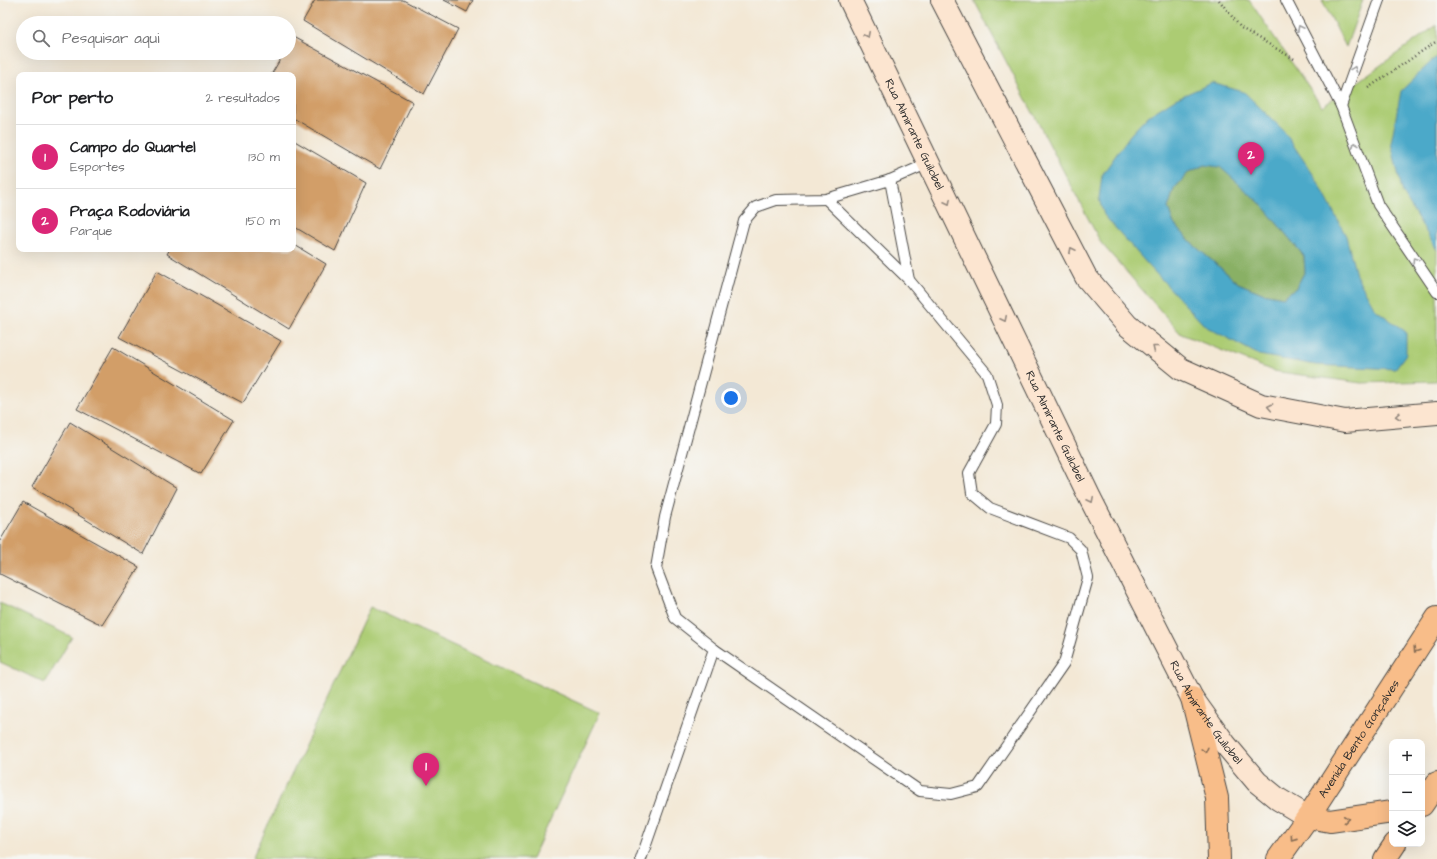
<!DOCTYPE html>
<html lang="pt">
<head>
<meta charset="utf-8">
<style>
	body { margin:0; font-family:"Architects Daughter",sans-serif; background:#f6f6f6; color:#202124 }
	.controls { position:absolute; right:12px; bottom:12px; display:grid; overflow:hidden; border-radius:8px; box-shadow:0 4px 16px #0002 }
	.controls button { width:36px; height:36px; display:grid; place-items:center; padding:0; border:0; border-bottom:1px solid #e0e0e0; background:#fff; color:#202124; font:20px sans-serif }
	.you { position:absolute; left:731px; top:398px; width:14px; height:14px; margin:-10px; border:3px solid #fff; border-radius:50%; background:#1a73e8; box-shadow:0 0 0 6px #1a73e833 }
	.badge { display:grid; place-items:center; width:26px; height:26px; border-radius:50%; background:#db2777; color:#fff; font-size:13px; font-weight:700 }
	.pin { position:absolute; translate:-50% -33px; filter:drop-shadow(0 1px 2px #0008) }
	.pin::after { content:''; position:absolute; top:21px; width:14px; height:12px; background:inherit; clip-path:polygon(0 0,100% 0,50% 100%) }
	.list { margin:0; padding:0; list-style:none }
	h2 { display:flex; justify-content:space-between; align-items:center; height:52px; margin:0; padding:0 16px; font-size:17px }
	h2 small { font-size:13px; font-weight:400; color:#757577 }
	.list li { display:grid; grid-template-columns:26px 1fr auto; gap:12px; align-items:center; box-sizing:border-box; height:64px; padding:0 16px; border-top:1px solid #e0e0e0 }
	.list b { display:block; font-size:15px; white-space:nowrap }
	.list p { margin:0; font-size:13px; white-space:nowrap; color:#757577 }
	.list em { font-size:13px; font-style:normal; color:#757577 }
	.icon { flex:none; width:22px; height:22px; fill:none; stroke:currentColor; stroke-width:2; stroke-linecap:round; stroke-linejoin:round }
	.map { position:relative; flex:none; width:1437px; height:859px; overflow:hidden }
	.search { position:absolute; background:#fff; box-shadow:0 4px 16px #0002; left:16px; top:16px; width:280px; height:44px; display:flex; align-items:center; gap:10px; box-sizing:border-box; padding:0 14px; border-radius:22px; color:#757577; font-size:15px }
	.panel { position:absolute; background:#fff; box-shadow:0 4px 16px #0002; left:16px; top:72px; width:280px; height:180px; border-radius:8px }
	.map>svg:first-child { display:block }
	.green { fill:#accc73; stroke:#6c7c4f }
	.forest { fill:#89b065; stroke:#5a6e48 }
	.water { fill:#4ba9c9; stroke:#3b6a7a; fill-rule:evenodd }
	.building { fill:#d29e68 }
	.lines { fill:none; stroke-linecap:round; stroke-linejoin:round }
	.service-casing { stroke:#494744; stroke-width:12 }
	.secondary-casing { stroke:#494744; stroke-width:24 }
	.primary-casing { stroke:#494744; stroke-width:24 }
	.path { stroke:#494744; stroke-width:2.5; stroke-dasharray:1 3; stroke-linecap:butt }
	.service { stroke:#fff; stroke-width:10 }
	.secondary { stroke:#fce5d0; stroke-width:22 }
	.primary { stroke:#f8bd89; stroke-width:22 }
	.oneway { stroke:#a0a0a0 }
	.oneway2 { stroke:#94887e }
	.oneway3 { stroke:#876d55 }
	.labels { text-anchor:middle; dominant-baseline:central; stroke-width:4; stroke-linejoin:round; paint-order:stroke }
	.street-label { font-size:12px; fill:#2b2b2b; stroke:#f6f6f2 }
</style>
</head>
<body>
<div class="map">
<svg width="1437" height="859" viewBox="0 0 1437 859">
	<rect width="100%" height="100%" fill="#f6f6f2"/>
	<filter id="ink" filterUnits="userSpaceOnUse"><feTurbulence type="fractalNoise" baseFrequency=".025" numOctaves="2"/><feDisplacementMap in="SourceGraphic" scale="8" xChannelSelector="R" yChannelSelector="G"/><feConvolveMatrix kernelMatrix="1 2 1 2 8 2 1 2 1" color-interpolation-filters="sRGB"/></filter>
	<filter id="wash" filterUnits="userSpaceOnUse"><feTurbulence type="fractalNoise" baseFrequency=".012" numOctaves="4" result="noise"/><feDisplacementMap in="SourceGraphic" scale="16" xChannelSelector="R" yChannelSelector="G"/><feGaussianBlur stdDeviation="0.9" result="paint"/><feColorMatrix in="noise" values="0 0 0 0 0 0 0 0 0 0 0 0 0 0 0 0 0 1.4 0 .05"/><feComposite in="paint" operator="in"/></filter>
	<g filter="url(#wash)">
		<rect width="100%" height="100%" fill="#f3e8d5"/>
		<g class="green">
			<path d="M974 0H1249L1322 107 1437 25V381L1361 383 1273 371 1181 334 1101 243Z"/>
			<path d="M1322 0H1363L1346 47Z"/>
			<path d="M0 603 72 637 45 683 0 662Z"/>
			<path d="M370 607 600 713 532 859H252Z"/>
		</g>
		<path class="forest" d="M1204 165 1220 166 1261 204 1304 256 1305 271 1296 288 1283 297 1262 293 1238 283 1196 247 1174 224 1168 208 1174 189 1188 173Z"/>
		<g class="water">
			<path d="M1437 56V250L1403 194 1391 143 1401 91Z"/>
			<path d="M1212 83 1244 92 1283 130 1317 180 1346 236 1356 275 1375 309 1406 332V354L1395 369 1316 365 1259 355 1205 326 1149 266 1104 215 1099 199 1102 175 1130 135 1148 116 1175 99ZM1204 165 1220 167 1261 204 1304 256 1305 271 1296 288 1283 297 1262 293 1238 283 1196 247 1174 224 1168 208 1174 189 1188 173Z"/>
		</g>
		<g id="blocks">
			<g class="building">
				<path d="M315 0H403L458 29 424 94 303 21Z"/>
				<path d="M444 0H473L467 12Z"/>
				<path d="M293 37 413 102 380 169 293 118V75H271L284 53H289V44Z"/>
				<path d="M293 140 366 183 335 251 293 226Z"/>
				<path d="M293 244 326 264 289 329 167 254 170 249H293Z"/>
				<path d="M157 271 281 341 243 403 119 337Z"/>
				<path d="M113 347 234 420 201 474 77 409Z"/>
				<path d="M70 422 177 488 143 554 32 487Z"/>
				<path d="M23 502 139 567 102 625 0 574V541Z"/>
			</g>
		</g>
	</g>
	<g filter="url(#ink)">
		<use href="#blocks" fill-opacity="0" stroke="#494744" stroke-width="1"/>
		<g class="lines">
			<defs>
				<g id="service">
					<path d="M1286 0 1341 106 1378 205 1437 292"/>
					<path d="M1341 106 1379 0"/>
					<path d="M890 180 909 280"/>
					<path d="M714 649 920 791 951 794 978 787 1064 663 1088 578 1081 550 1069 538 990 508 972 493 969 473 996 424 997 405 987 374 909 280 826 199"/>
					<path d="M641 859 714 649 675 618 656 568 665 517 744 221 756 207 776 200 826 199 890 180 929 163"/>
				</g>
				<g id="secondary">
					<path id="s1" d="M850 0 1090 498 1192 698 1225 744 1257 782 1278 799 1308 817"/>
					<path d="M942 0 1086 277 1127 325 1181 369 1261 405 1345 421 1437 413"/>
				</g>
				<g id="primary">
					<path d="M1192 698 1217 798 1219 859"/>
					<path d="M1422 805 1437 783"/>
					<path d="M1308 817 1330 821 1392 812"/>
					<path id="s2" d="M1278 859 1308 817 1437 618"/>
					<path d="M1385 859 1395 844"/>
				</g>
			</defs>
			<use href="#service" class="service-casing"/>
			<use href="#secondary" class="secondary-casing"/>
			<use href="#primary" class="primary-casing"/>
			<g class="path">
				<path d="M1219 0 1241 28 1296 60"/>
				<path d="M1368 88 1437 41"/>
			</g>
			<use href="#service" class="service"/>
			<use href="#secondary" class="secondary"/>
			<use href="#primary" class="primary"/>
		</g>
		<defs><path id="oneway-chevron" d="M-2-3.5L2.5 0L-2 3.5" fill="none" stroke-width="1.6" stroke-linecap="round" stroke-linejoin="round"/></defs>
		<g class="oneway">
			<use href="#oneway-chevron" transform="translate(1300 28) rotate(-117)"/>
			<use href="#oneway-chevron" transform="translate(1354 69) rotate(-70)"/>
			<use href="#oneway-chevron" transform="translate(1355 145) rotate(-111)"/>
			<use href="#oneway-chevron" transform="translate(1415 260) rotate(-124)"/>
		</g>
		<g class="oneway2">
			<use href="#oneway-chevron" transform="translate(867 35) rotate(64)"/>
			<use href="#oneway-chevron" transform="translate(948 202) rotate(64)"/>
			<use href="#oneway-chevron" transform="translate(1072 250) rotate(-117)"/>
			<use href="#oneway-chevron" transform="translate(1004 319) rotate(64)"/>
			<use href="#oneway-chevron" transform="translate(1155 348) rotate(-141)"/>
			<use href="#oneway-chevron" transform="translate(1270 407) rotate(-169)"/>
			<use href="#oneway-chevron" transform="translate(1398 416) rotate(175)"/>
			<use href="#oneway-chevron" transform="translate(1091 500) rotate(64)"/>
		</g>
		<g class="oneway3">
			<use href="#oneway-chevron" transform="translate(1416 650) rotate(123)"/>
			<use href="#oneway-chevron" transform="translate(1205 750) rotate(76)"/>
			<use href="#oneway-chevron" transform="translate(1346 819) rotate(-6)"/>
			<use href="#oneway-chevron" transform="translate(1293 838) rotate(125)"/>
		</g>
	</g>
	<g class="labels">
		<g class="street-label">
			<text stroke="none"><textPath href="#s1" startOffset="149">Rua Almirante Guilobel</textPath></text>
			<text stroke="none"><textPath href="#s1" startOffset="473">Rua Almirante Guilobel</textPath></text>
			<text stroke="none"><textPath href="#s1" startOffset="797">Rua Almirante Guilobel</textPath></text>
			<text stroke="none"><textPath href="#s2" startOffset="145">Avenida Bento Gonçalves</textPath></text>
		</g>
	</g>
</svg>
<div class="controls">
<button>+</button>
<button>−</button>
<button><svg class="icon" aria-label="layers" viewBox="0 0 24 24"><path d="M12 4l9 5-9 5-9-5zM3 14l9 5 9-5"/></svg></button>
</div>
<div class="you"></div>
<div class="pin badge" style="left:426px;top:786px">1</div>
<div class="pin badge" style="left:1251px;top:175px">2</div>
<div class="search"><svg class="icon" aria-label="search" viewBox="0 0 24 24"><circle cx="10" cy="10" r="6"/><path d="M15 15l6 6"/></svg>Pesquisar aqui</div>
<section class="panel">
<h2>Por perto<small>2 resultados</small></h2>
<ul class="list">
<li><span class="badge">1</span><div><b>Campo do Quartel</b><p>Esportes</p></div><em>130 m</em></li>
<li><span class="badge">2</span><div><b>Praça Rodoviária</b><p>Parque</p></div><em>150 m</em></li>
</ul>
</section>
</div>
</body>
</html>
